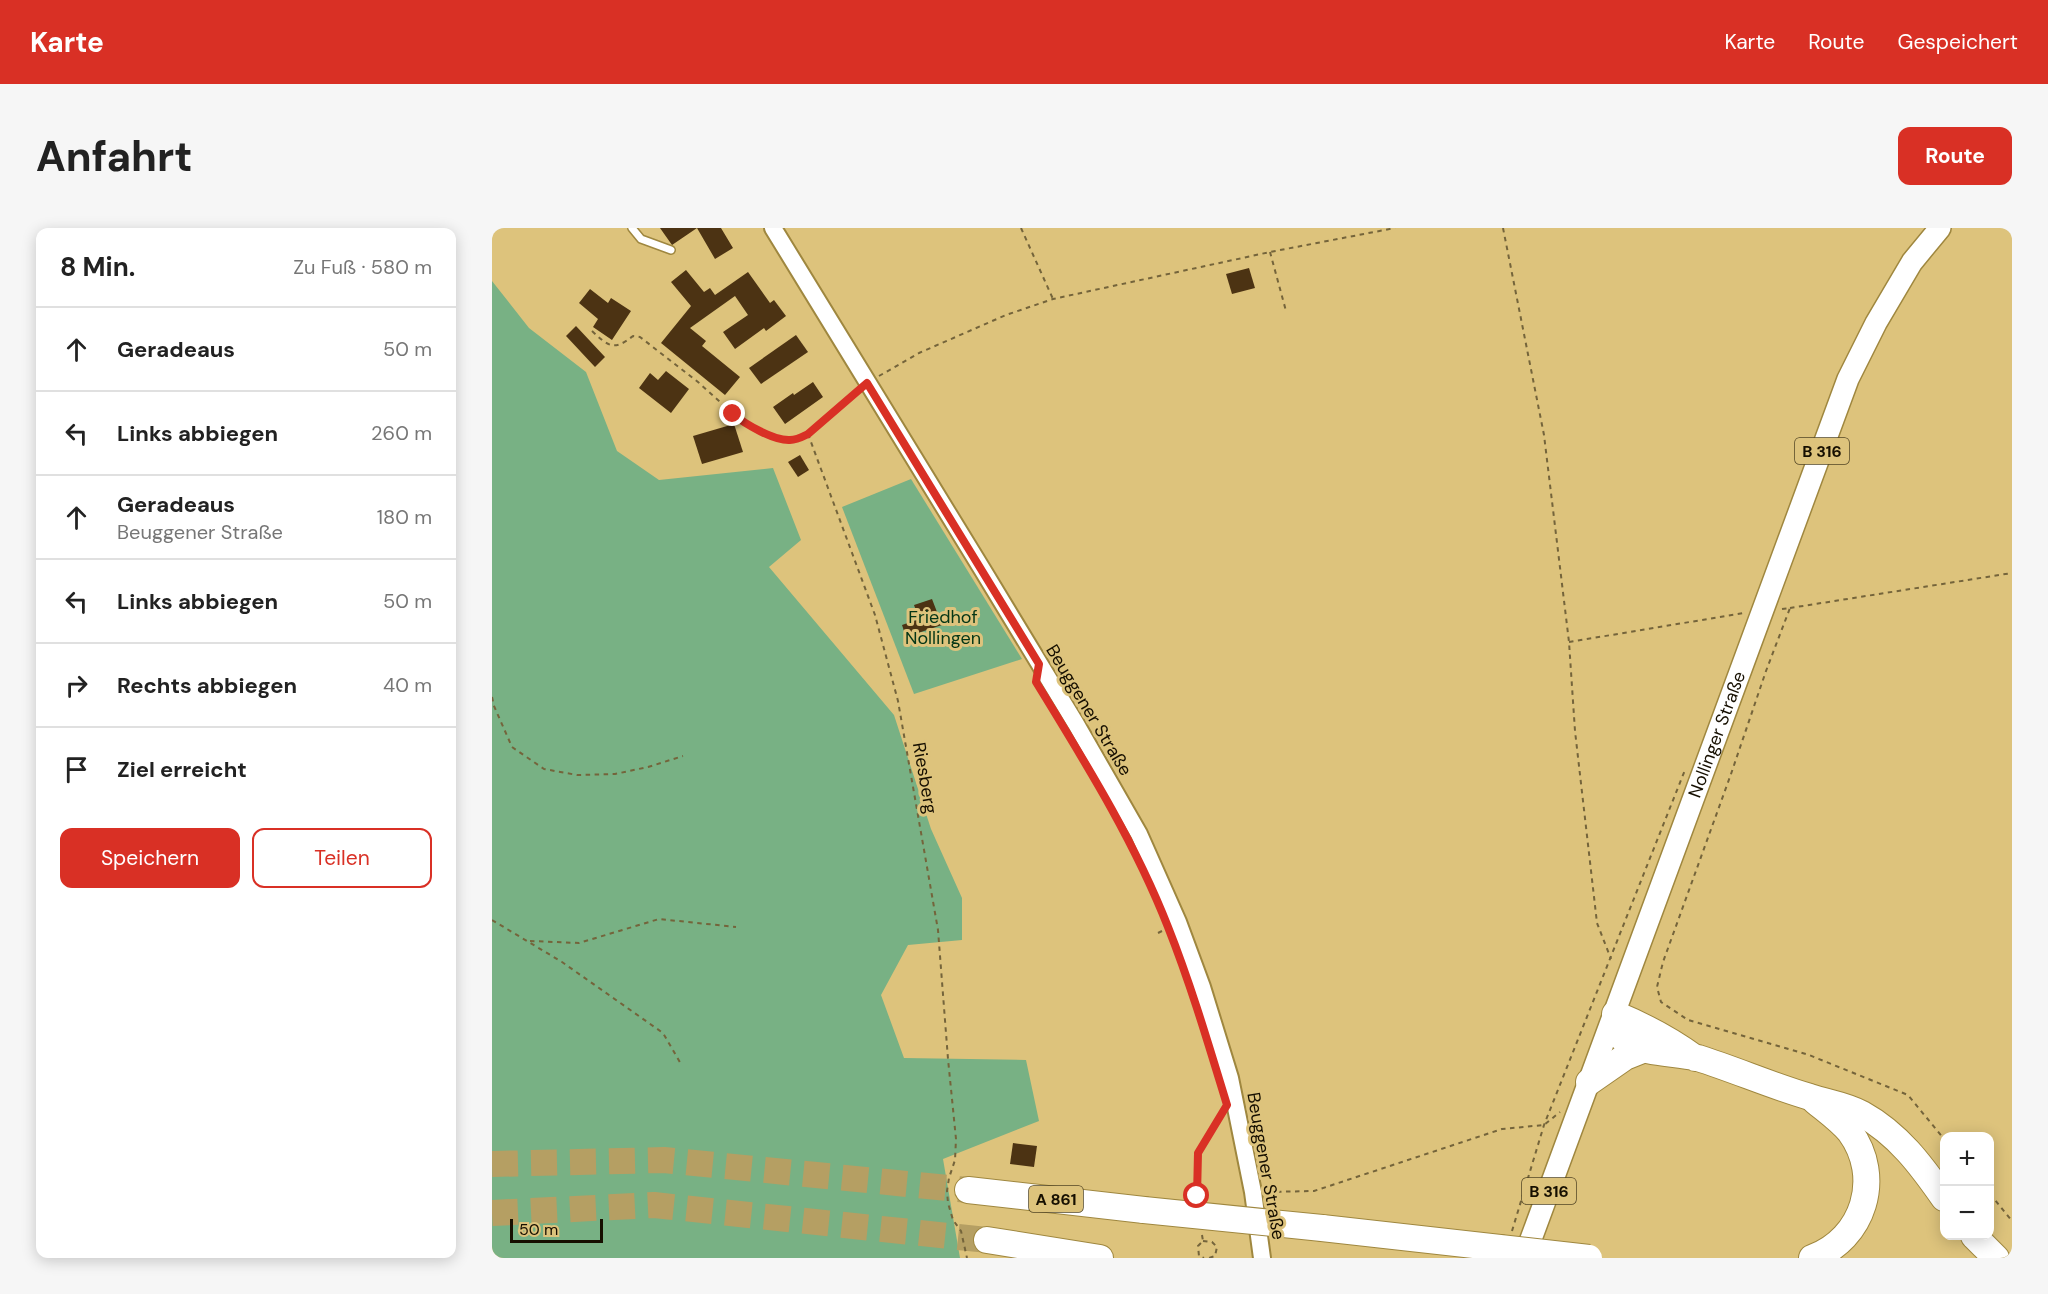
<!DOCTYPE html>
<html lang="de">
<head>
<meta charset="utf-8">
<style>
	body { margin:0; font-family:"DM Sans",sans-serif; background:#f6f6f6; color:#222 }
	.controls { position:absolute; right:18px; bottom:18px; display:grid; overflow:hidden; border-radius:12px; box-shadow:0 3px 15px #0003 }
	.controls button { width:54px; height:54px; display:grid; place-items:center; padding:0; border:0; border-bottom:2px solid #e0e0e0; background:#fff; color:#222; font:30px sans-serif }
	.scale { position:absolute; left:18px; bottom:15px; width:93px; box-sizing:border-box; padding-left:6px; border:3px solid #160f00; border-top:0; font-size:16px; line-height:21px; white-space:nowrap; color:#160f00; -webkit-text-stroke:4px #ddc37c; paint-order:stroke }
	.stop { position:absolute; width:18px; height:18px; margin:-14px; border:4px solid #d93025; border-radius:50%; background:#fff }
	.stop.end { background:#d93025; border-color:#fff; box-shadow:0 2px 6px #0008 }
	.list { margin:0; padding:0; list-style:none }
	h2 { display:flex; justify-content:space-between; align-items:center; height:78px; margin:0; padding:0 24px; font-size:26px }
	h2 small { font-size:20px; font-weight:400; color:#767676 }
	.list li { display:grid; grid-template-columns:39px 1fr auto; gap:18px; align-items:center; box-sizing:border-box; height:84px; padding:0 24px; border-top:2px solid #e0e0e0 }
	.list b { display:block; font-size:22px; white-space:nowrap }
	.list p { margin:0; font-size:20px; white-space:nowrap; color:#767676 }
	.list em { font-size:20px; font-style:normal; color:#767676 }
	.actions { display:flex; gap:12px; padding:18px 24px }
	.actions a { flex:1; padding:14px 0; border:2px solid #d93025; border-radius:12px; text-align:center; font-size:21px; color:#d93025 }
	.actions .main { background:#d93025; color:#fff }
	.icon { flex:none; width:33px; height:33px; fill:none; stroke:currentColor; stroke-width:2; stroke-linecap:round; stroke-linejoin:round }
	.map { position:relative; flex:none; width:1520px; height:1030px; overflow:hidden; border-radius:12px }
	header { display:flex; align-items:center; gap:36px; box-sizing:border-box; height:84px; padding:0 30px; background:#d93025; color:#fff }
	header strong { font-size:28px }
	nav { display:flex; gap:33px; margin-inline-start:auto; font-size:21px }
	.intro { display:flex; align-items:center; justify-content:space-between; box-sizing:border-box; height:144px; padding:0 36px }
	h1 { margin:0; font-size:42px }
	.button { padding:15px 27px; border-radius:12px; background:#d93025; color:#fff; font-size:21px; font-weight:700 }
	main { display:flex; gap:36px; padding:0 36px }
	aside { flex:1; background:#fff; border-radius:12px; box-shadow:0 3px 15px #0003 }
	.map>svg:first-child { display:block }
	.green { fill:#78b184 }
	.building { fill:#4c3313 }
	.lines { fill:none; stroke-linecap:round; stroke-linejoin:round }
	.motorway-tunnel { stroke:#b59f63; stroke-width:26; stroke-dasharray:26 13; stroke-linecap:butt }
	.service-casing { stroke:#9f873f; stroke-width:10 }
	.tertiary-casing { stroke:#9f873f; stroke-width:20 }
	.primary-casing { stroke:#9f873f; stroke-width:24 }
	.motorway-casing { stroke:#9f873f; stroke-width:28 }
	.path { stroke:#74643b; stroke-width:2; stroke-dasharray:4.5 4.5; stroke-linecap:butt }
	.service { stroke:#fff; stroke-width:7 }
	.tertiary { stroke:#fff; stroke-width:16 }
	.primary { stroke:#fff; stroke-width:21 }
	.motorway { stroke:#fff; stroke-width:26 }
	.motorway-bridge-casing { stroke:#9f873f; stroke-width:28; stroke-linecap:butt }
	.motorway-bridge { stroke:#fff; stroke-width:26 }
	.route { stroke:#d93025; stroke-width:8 }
	.labels { text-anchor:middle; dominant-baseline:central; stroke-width:6; stroke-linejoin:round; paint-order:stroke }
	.shield { fill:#ddc37c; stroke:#524525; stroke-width:1.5 }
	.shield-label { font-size:16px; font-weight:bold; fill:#160f00 }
	.park-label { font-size:18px; fill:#043616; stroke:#ddc37c }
	.street-label { font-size:18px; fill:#160f00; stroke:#ddc37c }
</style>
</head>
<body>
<header>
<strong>Karte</strong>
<nav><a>Karte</a><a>Route</a><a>Gespeichert</a></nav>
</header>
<div class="intro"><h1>Anfahrt</h1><a class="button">Route</a></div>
<main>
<aside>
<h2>8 Min.<small>Zu Fuß · 580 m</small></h2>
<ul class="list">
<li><svg class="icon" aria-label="ahead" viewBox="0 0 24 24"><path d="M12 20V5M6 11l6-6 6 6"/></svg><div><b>Geradeaus</b></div><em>50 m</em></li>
<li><svg class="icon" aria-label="left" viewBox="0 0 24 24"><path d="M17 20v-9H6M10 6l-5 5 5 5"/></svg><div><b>Links abbiegen</b></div><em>260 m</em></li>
<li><svg class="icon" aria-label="ahead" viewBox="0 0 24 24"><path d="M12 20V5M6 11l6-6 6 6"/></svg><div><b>Geradeaus</b><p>Beuggener Straße</p></div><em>180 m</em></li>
<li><svg class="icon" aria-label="left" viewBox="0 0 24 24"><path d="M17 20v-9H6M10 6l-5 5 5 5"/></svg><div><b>Links abbiegen</b></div><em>50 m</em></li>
<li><svg class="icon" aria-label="right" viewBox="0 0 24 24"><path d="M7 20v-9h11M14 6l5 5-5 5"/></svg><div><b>Rechts abbiegen</b></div><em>40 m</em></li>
<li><svg class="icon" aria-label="arrive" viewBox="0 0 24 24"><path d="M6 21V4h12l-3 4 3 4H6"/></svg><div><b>Ziel erreicht</b></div></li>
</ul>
<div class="actions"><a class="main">Speichern</a><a>Teilen</a></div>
</aside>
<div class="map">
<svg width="1520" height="1030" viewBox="0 0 1520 1030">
	<rect width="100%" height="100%" fill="#ddc37c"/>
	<g class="green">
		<path d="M0 53 37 100 94 144 125 223 167 252 281 240 309 312 277 339 402 487 439 601 470 670V712L416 717 389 767 412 830 534 832 547 893 451 931 468 1030H0Z"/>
		<path d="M419 251 530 431 422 466 350 279Z"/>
	</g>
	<g class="building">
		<path d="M168 0H229L241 20 223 31 205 0 180 17Z"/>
		<path d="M757 40 763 60 740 66 734 46Z"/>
		<path d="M194 42 212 64 218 60 223 67 256 44 278 75 282 72 294 88 274 103 272 100 243 121 231 104 256 87 243 68 198 100 214 113 210 118 248 149 233 167 169 115 199 78 179 54Z"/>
		<path d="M98 61 116 75 119 70 139 83 120 112 101 99 106 91 87 75Z"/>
		<path d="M84 98 113 129 103 139 74 108Z"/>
		<path d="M304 107 316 124 269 156 257 140Z"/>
		<path d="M174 143 197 161 179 185 147 160 158 145 166 152Z"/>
		<path d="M321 154 331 169 293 196 281 179 301 165 302 167Z"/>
		<path d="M242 196 251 224 210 236 201 208Z"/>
		<path d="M308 227 317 242 306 249 296 234Z"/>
		<path d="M440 371 450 397 414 409 410 397 427 391 422 377Z"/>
		<path d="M521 915 545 918 542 939 518 936Z"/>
	</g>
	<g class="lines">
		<g class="motorway-tunnel">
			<path d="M0 936 172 932 476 962"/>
			<path d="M0 985 162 977 495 1012"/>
		</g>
		<defs>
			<path id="service" d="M140 0 149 11 179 22"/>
			<path id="tertiary" d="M281 0 490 341 584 496 647 606 686 694 710 759 738 850 761 964 770 1030"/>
			<g id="primary">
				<path id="s1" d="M1032 1030 1356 151 1384 95 1420 34 1448 0"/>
			</g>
			<g id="motorway">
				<path d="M1203 830C1177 811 1152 798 1123 786 1124 798 1125 807 1135 814 1156 827 1183 824 1206 830 1244 842 1280 858 1318 869 1336 875 1354 877 1370 886 1406 906 1429 937 1452 970"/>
				<path d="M1097 854 1133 829 1153 821"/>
				<path d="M476 962 652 982"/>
				<path d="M830 1000 1008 1020"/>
				<path d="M1482 1008 1504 1030"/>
				<path d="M495 1012 608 1030"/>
				<path d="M1320 1030C1372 1011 1391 949 1358 904 1348 892 1335 883 1323 873"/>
			</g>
		</defs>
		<use href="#service" class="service-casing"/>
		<use href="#tertiary" class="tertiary-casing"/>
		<use href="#primary" class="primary-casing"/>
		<use href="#motorway" class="motorway-casing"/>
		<g class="path">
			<path d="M529 0 561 71"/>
			<path d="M1011 0 1052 207 1077 414 1083 503 1105 695 1119 731"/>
			<path d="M778 24 794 83"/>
			<path d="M100 103C117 119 122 123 141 108L148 109 206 154 246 190 288 211 300 212 316 206 365 163"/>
			<path d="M387 148 427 125 514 87 561 71 778 24 903 0"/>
			<path d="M316 206 383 387 406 473 446 702 456 831 464 911 463 932 457 950 455 963 456 975 461 992 469 1003 475 1030"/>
			<path d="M1298 380 1520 345"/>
			<path d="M1290 381 1298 380 1274 443 1239 546 1171 734 1165 759 1169 774 1196 792 1317 827 1416 867 1452 911"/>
			<path d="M1077 414 1252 385"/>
			<path d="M0 469 2 478 20 519 52 541 85 547 123 546 156 539 191 528"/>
			<path d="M0 692 70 734 171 805 189 836"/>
			<path d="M666 705 674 701"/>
			<path d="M38 713 87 715 167 691 244 699"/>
			<path d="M776 964 822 963 1010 901 1052 897 1068 884"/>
			<path d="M1498 966 1520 993"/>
			<path d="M705 969 706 925 729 885"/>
			<path d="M1020 1003 1052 897 1193 542"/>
			<path d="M710 1007 711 1013 706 1018 707 1028 712 1030"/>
			<path d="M711 1013 720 1014 725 1019 723 1028 717 1030"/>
		</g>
		<use href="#service" class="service"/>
		<use href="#tertiary" class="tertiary"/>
		<use href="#primary" class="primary"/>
		<use href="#motorway" class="motorway"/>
		<defs>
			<g id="motorway-bridge">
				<path d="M652 982 830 1000"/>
				<path d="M1008 1020 1097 1030"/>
			</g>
		</defs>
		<use href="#motorway-bridge" class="motorway-bridge-casing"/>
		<use href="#motorway-bridge" class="motorway-bridge"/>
	</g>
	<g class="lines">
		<path class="route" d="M241 186C253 196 282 213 298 212 305 212 310 209 316 206L375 155 547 436 544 454C593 534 642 612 676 699 699 757 717 818 735 877L706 925 705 968"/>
	</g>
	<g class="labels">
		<g class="shield">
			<rect x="1303" y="210" width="54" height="26" rx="4.5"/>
			<rect x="1030" y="950" width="54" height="26" rx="4.5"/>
			<rect x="537" y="958" width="54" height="26" rx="4.5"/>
		</g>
		<g class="shield-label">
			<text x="1330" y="223">B 316</text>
			<text x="1057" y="963">B 316</text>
			<text x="564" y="971">A 861</text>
		</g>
		<g class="park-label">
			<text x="451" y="389">Friedhof<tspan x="451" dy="21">Nollingen</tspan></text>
		</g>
		<g class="street-label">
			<text transform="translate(597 482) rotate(59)">Beuggener Straße</text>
			<text stroke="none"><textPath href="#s1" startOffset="558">Nollinger Straße</textPath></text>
			<text transform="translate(433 550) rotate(80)">Riesberg</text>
			<text transform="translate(774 938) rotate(80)">Beuggener Straße</text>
		</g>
	</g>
</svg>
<div class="controls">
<button>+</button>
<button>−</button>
</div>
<div class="scale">50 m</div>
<div class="stop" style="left:705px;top:968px"></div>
<div class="stop end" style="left:241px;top:186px"></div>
</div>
</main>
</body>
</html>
